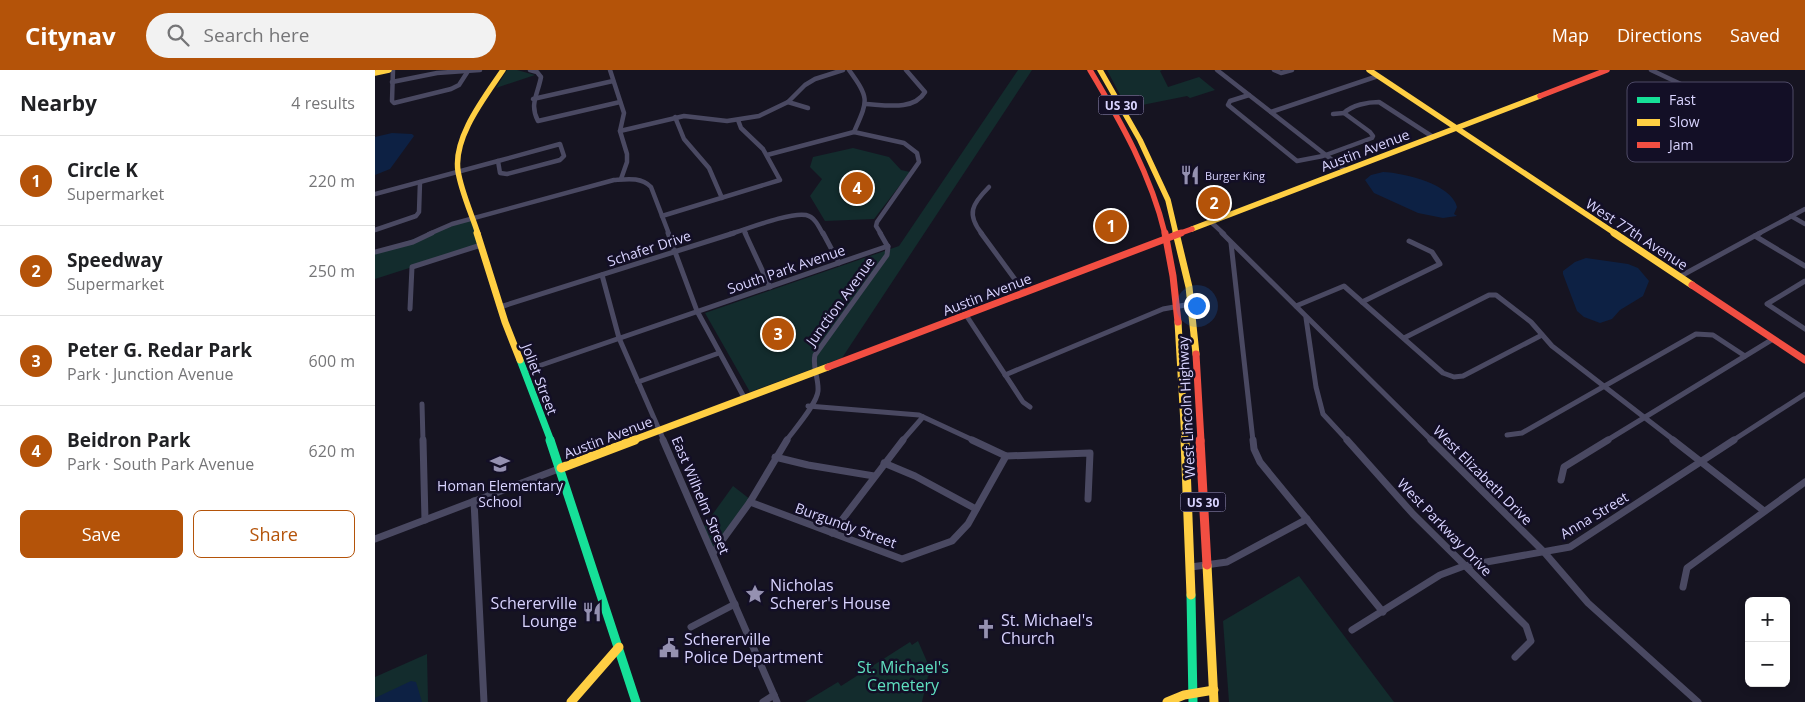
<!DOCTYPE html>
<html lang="en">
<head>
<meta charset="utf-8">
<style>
	body { margin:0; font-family:"Open Sans",sans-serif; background:#f2f2f2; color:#202124 }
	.controls { position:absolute; right:15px; bottom:15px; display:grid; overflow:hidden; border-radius:8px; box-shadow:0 2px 8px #0003 }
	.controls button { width:45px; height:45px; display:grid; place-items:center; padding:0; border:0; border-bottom:1px solid #e0e0e0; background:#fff; color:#202124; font:25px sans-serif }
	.you { position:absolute; left:821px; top:235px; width:18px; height:18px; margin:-12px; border:4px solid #fff; border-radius:50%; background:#1a73e8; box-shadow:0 0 0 8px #1a73e833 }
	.badge { display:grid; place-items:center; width:32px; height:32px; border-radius:50%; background:#b45309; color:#fff; font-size:16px; font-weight:700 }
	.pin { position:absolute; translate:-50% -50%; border:2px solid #fff; box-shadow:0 1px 5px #0006 }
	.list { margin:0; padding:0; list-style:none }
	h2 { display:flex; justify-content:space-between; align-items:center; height:65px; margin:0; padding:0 20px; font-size:21px }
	h2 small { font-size:16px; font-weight:400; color:#757577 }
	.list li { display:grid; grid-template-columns:32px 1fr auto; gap:15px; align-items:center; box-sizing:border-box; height:90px; padding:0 20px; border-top:1px solid #e0e0e0 }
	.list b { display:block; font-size:19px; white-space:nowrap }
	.list p { margin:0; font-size:16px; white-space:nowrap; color:#757577 }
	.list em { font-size:16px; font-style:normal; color:#757577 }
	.actions { display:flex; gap:10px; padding:15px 20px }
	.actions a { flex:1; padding:11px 0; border:1px solid #b45309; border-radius:8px; text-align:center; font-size:18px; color:#b45309 }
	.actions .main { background:#b45309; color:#fff }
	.icon { flex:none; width:28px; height:28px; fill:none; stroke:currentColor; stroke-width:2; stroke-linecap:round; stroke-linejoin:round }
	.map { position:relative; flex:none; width:1430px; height:632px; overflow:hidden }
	header { display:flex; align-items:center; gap:30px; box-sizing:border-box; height:70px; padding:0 25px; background:#b45309; color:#fff }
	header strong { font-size:24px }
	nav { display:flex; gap:28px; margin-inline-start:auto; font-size:18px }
	.search { width:350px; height:45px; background:#f2f2f2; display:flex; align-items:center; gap:12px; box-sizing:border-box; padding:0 18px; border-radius:28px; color:#757577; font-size:19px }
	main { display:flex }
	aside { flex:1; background:#fff }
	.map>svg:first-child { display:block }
	.green { fill:#132c2d }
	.water { fill:#0d2144 }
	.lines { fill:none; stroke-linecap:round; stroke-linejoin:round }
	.street-far2 { stroke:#4a4962; stroke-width:4.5 }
	.street-far1 { stroke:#4a4962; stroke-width:5 }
	.street { stroke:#4a4962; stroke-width:7 }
	.fast-far1 { stroke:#16e098; stroke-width:7 }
	.fast { stroke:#16e098; stroke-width:9 }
	.slow-far2 { stroke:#ffcf43; stroke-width:5.5 }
	.slow-far1 { stroke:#ffcf43; stroke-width:7 }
	.slow { stroke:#ffcf43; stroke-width:9 }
	.jam-far2 { stroke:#f24e42; stroke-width:5.5 }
	.jam-far1 { stroke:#f24e42; stroke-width:7 }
	.jam { stroke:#f24e42; stroke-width:9 }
	.labels { text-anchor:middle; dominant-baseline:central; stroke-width:5; stroke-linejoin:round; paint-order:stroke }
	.far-poi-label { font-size:11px; fill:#d9d4ff; stroke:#130f26; text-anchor:start }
	.shield { fill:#130f26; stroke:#9e99be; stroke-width:1 }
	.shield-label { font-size:12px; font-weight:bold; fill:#d9d4ff }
	.street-label { font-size:14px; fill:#d9d4ff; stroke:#130f26 }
	.poi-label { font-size:14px; fill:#d9d4ff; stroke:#130f26 }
	.near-poi-label { font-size:16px; fill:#d9d4ff; stroke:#130f26; text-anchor:start }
	.near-park-label { font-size:16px; fill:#5fe0c0; stroke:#130f26 }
	.key { fill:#130f26; stroke:#4e4a67; stroke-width:1 }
	.key-label { font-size:14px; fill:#d9d4ff }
</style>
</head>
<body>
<header>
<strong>Citynav</strong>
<div class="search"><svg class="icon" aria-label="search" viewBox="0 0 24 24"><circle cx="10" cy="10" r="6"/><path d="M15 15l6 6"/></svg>Search here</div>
<nav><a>Map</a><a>Directions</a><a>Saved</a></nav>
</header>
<main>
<aside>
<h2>Nearby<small>4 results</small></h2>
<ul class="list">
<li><span class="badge">1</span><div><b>Circle K</b><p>Supermarket</p></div><em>220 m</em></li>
<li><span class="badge">2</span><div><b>Speedway</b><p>Supermarket</p></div><em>250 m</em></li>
<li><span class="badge">3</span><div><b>Peter G. Redar Park</b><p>Park · Junction Avenue</p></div><em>600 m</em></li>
<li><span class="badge">4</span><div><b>Beidron Park</b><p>Park · South Park Avenue</p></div><em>620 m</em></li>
</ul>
<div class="actions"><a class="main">Save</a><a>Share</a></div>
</aside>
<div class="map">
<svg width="1430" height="632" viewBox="0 0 1430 632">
	<rect width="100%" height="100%" fill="#161421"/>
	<g class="green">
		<path d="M132 0H142L160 5 121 18Z"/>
		<path d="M643 0H657L467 288 375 322 330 243 524 176Z"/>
		<path d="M732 0H787L785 1 793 17 824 7 840 20 815 28 812 26 752 38Z"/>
		<path d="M478 78 514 87 526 100 535 102 499 149 450 151 435 126 447 109 435 97 438 87Z"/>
		<path d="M98 149 106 175 0 209V182Z"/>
		<path d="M358 416 376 430 338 483 327 459Z"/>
		<path d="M924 506 1019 632H854L848 551Z"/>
		<path d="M543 571 557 603 553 606 547 632H430L463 612 466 616 535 572 537 575Z"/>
		<path d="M52 584 53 632H0V607Z"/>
	</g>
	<g class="water">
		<path d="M17 63 37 64 39 66 15 99 0 105V67Z"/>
		<path d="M1008 102C1030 103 1076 114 1082 137L1079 144 1082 146 1068 148 1043 143 999 123 990 110 996 105Z"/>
		<path d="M1211 188 1253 194 1263 198 1274 211 1268 226 1245 240 1237 249 1225 253 1209 247 1202 241 1188 204V201L1200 192Z"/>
		<path d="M36 611 41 612 47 632H0V628Z"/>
	</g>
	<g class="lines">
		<g class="street-far2">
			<path d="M18 0 17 31 19 33 76 19 84 15 93 1"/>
			<path d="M155 0 162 2 166 7C163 24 154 34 163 51L245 32"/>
			<path d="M235 0 249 43 245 61 252 84V92L246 109"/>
			<path d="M474 0C495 29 493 30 479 62"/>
			<path d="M842 0 970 100"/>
			<path d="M899 0 906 3 917 0"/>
			<path d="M1276 0 1397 57"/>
			<path d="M17 12 62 3 105 0"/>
			<path d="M874 25 855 31 853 35 922 91 948 86 997 68 998 66 995 62 969 43C977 35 993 32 1004 32L1058 67"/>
			<path d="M158 29 238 11"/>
			<path d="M413 32 433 38"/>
			<path d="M491 34C510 35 539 41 550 22L531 0"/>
			<path d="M896 42 1003 6"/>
			<path d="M958 44 969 43"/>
			<path d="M300 47 309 69 334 98 347 128"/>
			<path d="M245 61 309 46 352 51 384 46 413 32 430 15 440 9 468 0"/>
			<path d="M185 74 189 86 185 90 132 104 125 103 123 91Z"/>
			<path d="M392 85 479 62 529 73 542 83 544 92 502 152 501 156 506 164"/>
			<path d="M0 124 123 91"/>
			<path d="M287 146 405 110 388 79 366 58 363 50"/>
			<path d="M1416 146 1430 154"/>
			<path d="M836 152 849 164"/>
			<path d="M0 160 41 146 44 142 45 112"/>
			<path d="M369 160 371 164"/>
			<path d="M54 164 77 154 239 110C253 109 266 107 276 117L294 164"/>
			<path d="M355 164C372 159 415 142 431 145 440 147 444 157 448 164"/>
			<path d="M607 164C591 144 597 134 614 117"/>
			<path d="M1383 164 1430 139"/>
		</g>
		<g class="street-far1">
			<path d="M293 163 322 241 370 329"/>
			<path d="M370 163 395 217"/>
			<path d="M448 163 464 193"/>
			<path d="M606 163 650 223"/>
			<path d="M847 163 1057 371"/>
			<path d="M1380 166 1430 196"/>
			<path d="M856 173 878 371"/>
			<path d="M0 182 38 172 57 163"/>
			<path d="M227 205 244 268 289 371"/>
			<path d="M1304 207 1385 163"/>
			<path d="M1430 211 1392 234 1430 259"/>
			<path d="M987 232 1065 194 1057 182 1034 171"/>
			<path d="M921 236 969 216 1068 303 1079 307 1088 306 1167 265"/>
			<path d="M125 237 359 163"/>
			<path d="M35 239 37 197 106 175"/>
			<path d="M591 245 648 332 655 337"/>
			<path d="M931 248 941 317 948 344 973 371"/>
			<path d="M1029 268 1114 225H1121L1156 252 1177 276 1300 371"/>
			<path d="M149 301 513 176"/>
			<path d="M630 305 788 239 816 234"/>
			<path d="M263 312 344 283"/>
			<path d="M47 334 48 371"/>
			<path d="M433 336 544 345 600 371"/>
			<path d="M1132 365 1147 363 1321 264 1338 265 1370 286"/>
			<path d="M411 371C419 360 442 334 443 321 444 308 437 298 440 285L512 185 513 177 505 163"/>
			<path d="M527 371 548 347"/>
			<path d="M1231 371 1398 269"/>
			<path d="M1357 371 1430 324"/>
		</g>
		<g class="street">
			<path d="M48 370 50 450"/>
			<path d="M288 370 402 632"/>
			<path d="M597 370 631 386 715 383 713 429"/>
			<path d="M878 370 879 379 885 392 1008 542"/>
			<path d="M972 370 1038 444 1151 556 1156 571 1140 587"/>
			<path d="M1056 370 1169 482 1213 533 1323 632"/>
			<path d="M1298 370 1389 441"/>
			<path d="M400 387 433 395 499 406"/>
			<path d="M509 393 540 406 601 439"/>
			<path d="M1186 410 1189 397 1233 370"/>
			<path d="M99 431 109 632"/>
			<path d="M375 432 527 489 577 471 593 454 631 386"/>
			<path d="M457 463 528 370"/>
			<path d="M0 469 186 398"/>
			<path d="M338 483 375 432 412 370"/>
			<path d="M816 497 852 492 932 449"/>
			<path d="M1308 517 1312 498 1430 412"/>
			<path d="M316 557 360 534"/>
			<path d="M977 560 1065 505 1089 496 1195 477 1359 370"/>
			<path d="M388 632 399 625"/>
		</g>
		<path class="fast-far1" d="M145 290 176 371"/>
		<g class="fast">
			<path d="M175 370 261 632"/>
			<path d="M816 525 818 632"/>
		</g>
		<g class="slow-far2">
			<path d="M725 0 765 70 793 130 801 164"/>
			<path d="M994 0 1241 164"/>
			<path d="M0 3 14 0"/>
			<path d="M817 159 1165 26"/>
			<path d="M103 164C97 145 86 121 83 101 78 67 110 27 128 0"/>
		</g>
		<g class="slow-far1">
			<path d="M102 163 130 252 145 290"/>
			<path d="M801 163 814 217 821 284"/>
			<path d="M1239 163 1317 215"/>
			<path d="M803 252 810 371"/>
			<path d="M256 371 453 297"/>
		</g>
		<g class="slow">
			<path d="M810 370 816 525"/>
			<path d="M186 398 260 370"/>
			<path d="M832 495 839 632"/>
			<path d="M196 632 244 577"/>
			<path d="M792 632 809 625 839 620"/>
		</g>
		<g class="jam-far2">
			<path d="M715 0C746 52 776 105 790 164"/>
			<path d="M1165 26 1232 0"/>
			<path d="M803 164 817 159"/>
		</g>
		<g class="jam-far1">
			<path d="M790 163 798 206 803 252"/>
			<path d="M1317 215 1430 290"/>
			<path d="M821 284 826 371"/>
			<path d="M453 297 806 163"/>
		</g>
		<path class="jam" d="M825 370 832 495"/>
	</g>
	<defs>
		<symbol id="restaurant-bare" viewBox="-9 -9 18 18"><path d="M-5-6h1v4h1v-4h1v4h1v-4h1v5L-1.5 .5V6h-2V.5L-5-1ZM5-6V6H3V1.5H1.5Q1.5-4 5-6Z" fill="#9591b1" stroke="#130f26" stroke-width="2.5" paint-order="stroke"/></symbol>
		<symbol id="school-bare" viewBox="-9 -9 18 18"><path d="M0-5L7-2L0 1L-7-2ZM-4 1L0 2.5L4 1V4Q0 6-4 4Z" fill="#9591b1" stroke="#130f26" stroke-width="2.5" paint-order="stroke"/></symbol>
		<symbol id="sight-bare" viewBox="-9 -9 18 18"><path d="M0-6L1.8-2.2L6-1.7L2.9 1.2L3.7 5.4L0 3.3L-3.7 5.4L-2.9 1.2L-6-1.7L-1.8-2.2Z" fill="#9591b1" stroke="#130f26" stroke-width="2.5" paint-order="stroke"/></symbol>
		<symbol id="church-bare" viewBox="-9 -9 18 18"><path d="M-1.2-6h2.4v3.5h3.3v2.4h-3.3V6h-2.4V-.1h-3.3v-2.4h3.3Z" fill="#9591b1" stroke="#130f26" stroke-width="2.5" paint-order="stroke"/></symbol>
		<symbol id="civic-bare" viewBox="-9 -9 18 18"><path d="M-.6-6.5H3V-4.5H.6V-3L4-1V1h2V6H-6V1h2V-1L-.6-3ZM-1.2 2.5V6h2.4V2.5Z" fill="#9591b1" stroke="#130f26" stroke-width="2.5" paint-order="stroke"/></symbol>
	</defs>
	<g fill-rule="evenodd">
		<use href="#restaurant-bare" x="801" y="91" width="28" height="28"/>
		<use href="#school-bare" x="111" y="380" width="28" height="28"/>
		<use href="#sight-bare" x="366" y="510" width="28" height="28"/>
		<use href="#restaurant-bare" x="203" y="528" width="28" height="28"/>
		<use href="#church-bare" x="597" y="545" width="28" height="28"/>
		<use href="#civic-bare" x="280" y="564" width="28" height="28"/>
	</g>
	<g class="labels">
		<g class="far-poi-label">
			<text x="830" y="105">Burger King</text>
		</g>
		<g class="shield">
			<rect x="723.5" y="25.5" width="45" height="19" rx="4"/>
			<rect x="805.5" y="422.5" width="45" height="19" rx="4"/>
		</g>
		<g class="shield-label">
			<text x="746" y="35">US 30</text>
			<text x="828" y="432">US 30</text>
		</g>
		<g class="street-label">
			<text transform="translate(990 80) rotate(-21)">Austin Avenue</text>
			<text transform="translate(1262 164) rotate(33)">West 77th Avenue</text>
			<text transform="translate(274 178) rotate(-18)">Schafer Drive</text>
			<text transform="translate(411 199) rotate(-19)">South Park Avenue</text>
			<text transform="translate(612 224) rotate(-21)">Austin Avenue</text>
			<text transform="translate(465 231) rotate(-54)">Junction Avenue</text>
			<text transform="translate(165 309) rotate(69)">Joliet Street</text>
			<text transform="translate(811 337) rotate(-93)">West Lincoln Highway</text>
			<text transform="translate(233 367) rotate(-21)">Austin Avenue</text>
			<text transform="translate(1108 405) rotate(45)">West Elizabeth Drive</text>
			<text transform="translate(326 425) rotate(67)">East Wilhelm Street</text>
			<text transform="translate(1219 445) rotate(-31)">Anna Street</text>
			<text transform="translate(471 455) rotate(20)">Burgundy Street</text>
			<text transform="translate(1070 457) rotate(46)">West Parkway Drive</text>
		</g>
		<g class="poi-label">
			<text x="125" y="415">Homan Elementary<tspan x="125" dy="16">School</tspan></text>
		</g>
		<g class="near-poi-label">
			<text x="395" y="515">Nicholas<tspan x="395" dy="18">Scherer's House</tspan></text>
			<text x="202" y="533" text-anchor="end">Schererville<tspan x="202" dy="18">Lounge</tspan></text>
			<text x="626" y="550">St. Michael's<tspan x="626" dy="18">Church</tspan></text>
			<text x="309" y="569">Schererville<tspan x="309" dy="18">Police Department</tspan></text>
		</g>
		<g class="near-park-label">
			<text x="528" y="597">St. Michael's<tspan x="528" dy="18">Cemetery</tspan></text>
		</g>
	</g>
	<rect x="1252" y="12" width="166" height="80" rx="8" class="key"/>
	<rect x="1262" y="27" width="23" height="6" fill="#16e098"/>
	<rect x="1262" y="49" width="23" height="7" fill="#ffcf43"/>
	<rect x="1262" y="72" width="23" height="6" fill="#f24e42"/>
	<g class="key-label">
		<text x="1294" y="35">Fast</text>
		<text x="1294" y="57">Slow</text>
		<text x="1294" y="80">Jam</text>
	</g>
</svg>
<div class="controls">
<button>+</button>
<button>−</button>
</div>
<div class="you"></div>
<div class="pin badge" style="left:736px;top:156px">1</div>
<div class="pin badge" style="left:839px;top:133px">2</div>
<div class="pin badge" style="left:403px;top:264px">3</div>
<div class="pin badge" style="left:482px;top:118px">4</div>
</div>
</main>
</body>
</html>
